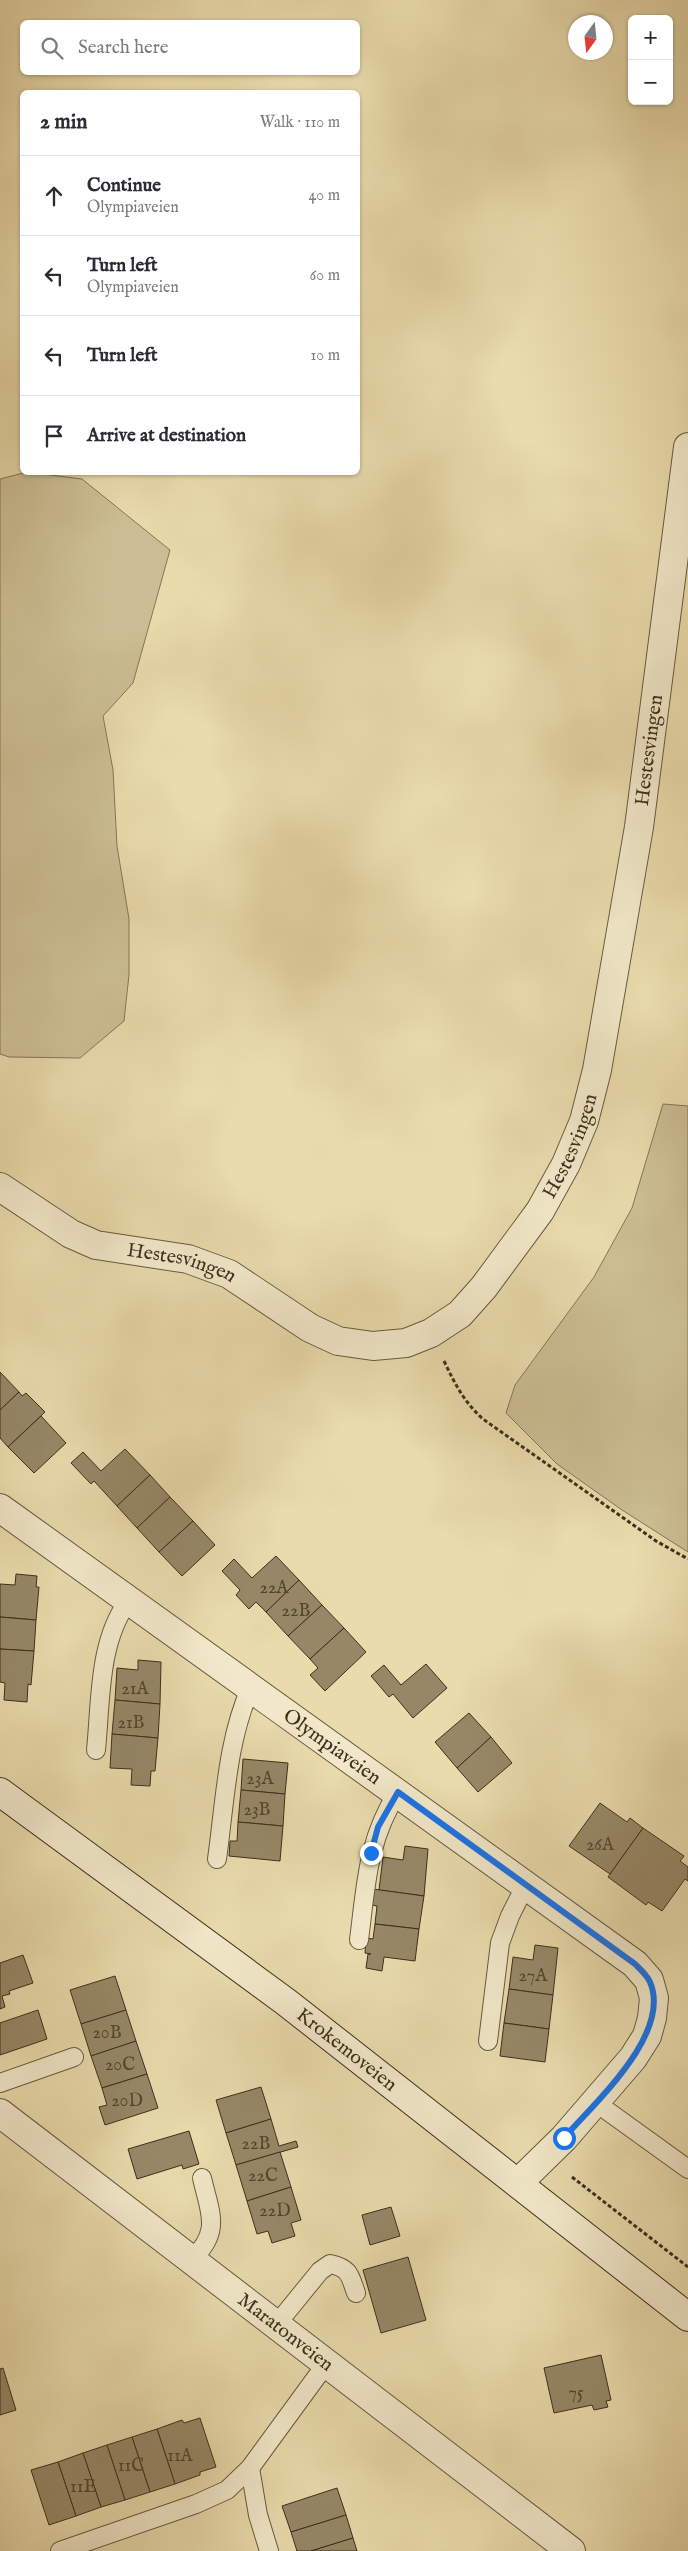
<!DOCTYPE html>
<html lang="en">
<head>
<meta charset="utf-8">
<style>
	body { margin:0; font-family:"IM FELL English",serif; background:#f2f2f3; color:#2b2b33 }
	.controls { position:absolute; right:15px; top:15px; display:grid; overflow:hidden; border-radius:8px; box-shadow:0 1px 4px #0004 }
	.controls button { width:45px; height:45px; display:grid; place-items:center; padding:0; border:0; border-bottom:1px solid #e1e1e2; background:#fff; color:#2b2b33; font:25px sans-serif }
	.compass { position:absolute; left:568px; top:15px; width:45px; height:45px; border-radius:50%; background:#fff; box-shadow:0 1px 4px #0004; rotate:195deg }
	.stop { position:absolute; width:15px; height:15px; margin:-11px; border:4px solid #1a73e8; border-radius:50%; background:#fff }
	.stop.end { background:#1a73e8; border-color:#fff; box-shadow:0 1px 5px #0008 }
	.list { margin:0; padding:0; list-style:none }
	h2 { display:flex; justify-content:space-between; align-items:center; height:65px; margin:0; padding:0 20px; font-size:21px }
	h2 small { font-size:16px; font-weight:400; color:#7c7c81 }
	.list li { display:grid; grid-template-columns:32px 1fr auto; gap:15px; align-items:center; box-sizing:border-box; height:80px; padding:0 20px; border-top:1px solid #e1e1e2 }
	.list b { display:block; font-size:19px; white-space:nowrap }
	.list p { margin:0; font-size:16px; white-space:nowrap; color:#7c7c81 }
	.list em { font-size:16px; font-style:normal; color:#7c7c81 }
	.icon { flex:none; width:28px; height:28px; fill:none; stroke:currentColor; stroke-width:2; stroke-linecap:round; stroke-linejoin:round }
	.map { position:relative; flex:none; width:688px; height:2551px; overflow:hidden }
	.search { position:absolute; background:#fff; box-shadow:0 1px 4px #0004; left:20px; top:20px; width:340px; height:55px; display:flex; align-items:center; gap:12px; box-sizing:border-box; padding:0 18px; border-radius:8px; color:#7c7c81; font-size:19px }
	.panel { position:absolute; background:#fff; box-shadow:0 1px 4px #0004; left:20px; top:90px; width:340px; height:385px; border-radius:8px }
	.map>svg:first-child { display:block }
	.green { fill:#ccbe94; stroke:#847658 }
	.building { fill:#968867; stroke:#3d2f1c }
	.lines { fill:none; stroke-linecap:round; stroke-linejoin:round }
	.lane-casing { stroke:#685a40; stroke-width:20 }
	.street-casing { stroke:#685a40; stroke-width:30 }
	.secondary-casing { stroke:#3d2f1c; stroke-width:30 }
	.path { stroke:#3d2f1c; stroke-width:3; stroke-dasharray:4 2.5; stroke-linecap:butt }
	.lane { stroke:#f1e8c9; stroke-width:18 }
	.street { stroke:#f1e8c9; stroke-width:28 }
	.secondary { stroke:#f1e8c9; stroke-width:28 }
	.route { stroke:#1a73e8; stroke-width:6 }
	.labels { text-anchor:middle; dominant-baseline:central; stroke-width:4; stroke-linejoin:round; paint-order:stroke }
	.number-label { font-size:18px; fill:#53452f }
	.street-label { font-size:20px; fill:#3d2f1c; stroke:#f1e8c9 }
</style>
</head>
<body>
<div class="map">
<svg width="688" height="2551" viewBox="0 0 688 2551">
	<rect width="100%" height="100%" fill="#e9dbac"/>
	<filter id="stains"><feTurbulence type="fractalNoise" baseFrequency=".004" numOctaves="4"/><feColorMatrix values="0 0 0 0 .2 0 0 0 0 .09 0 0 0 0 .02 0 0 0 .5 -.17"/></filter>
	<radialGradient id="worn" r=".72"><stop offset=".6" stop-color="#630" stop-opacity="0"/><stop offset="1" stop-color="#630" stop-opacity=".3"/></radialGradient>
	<g class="green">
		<path d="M34 473 82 479 170 550 133 683 103 716 113 770 117 846 129 919V975L124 1021 80 1058 9 1057 0 1054V479L23 473Z"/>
		<path d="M663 1104 688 1106V1552L622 1510 557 1464 506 1413 515 1385 594 1277 632 1208Z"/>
	</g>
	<g class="building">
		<path d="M0 1372 19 1392 0 1410Z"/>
		<path d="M19 1392 22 1396 26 1393 45 1412 8 1447 0 1438V1410Z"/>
		<path d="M41 1416 66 1443 34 1473 8 1447Z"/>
		<path d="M125 1449 150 1475 117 1506 94 1481 91 1484 71 1463 83 1452 101 1471Z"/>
		<path d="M150 1475 170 1497 137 1528 117 1506Z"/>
		<path d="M170 1497 193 1521 159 1552 137 1528Z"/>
		<path d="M193 1521 215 1545 182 1576 159 1552Z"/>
		<path d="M276 1556 299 1580 266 1612 256 1602 249 1609 236 1595 240 1590 222 1571 234 1559 252 1578Z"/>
		<path d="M16 1574 37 1576 36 1587H39L36 1620 0 1617V1584L15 1585Z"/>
		<path d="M299 1580 322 1605 288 1636 266 1612Z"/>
		<path d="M322 1605 344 1628 310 1659 288 1636Z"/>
		<path d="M0 1617 36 1620 34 1651 0 1649Z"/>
		<path d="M344 1628 366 1652 325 1691 310 1675 318 1668 310 1659Z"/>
		<path d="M0 1649 34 1651 31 1685 28 1684 27 1702 4 1700 5 1683 0 1682Z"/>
		<path d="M138 1660 161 1662 160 1704 115 1700 117 1668 138 1670Z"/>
		<path d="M426 1664 447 1688 413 1718 393 1694 389 1697 371 1676 384 1665 401 1685Z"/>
		<path d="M115 1700 160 1704 158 1738 112 1734Z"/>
		<path d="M469 1713 491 1737 457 1768 435 1742Z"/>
		<path d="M112 1734 158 1738 155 1771H151L150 1786 131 1785 132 1769 110 1768Z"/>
		<path d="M491 1737 512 1763 478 1792 457 1768Z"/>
		<path d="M243 1759 288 1763 285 1794 241 1790Z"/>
		<path d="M241 1790 285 1794 283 1826 238 1822Z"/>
		<path d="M600 1803 627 1822 630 1818 643 1828 610 1874 569 1846Z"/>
		<path d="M238 1822 283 1826 280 1861 229 1856 230 1841H237Z"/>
		<path d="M643 1828 684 1856 680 1861 688 1867V1881L685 1879 662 1911 648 1902 646 1905 608 1877Z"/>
		<path d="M405 1846 428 1849 424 1896 379 1890 383 1857 403 1860Z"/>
		<path d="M373 1889 424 1896 419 1929 375 1924 377 1906 371 1905Z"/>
		<path d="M375 1924 419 1929 415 1961 384 1957 382 1971 366 1968 368 1954H371L365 1953 366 1938 373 1939Z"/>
		<path d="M535 1945 558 1948 553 1995 509 1989 513 1957 533 1960Z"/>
		<path d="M23 1955 33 1983 9 1991 10 1994 2 1996 5 2007 0 2009V1963Z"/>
		<path d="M115 1976 126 2010 81 2024 70 1990Z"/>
		<path d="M509 1989 553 1995 549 2029 504 2023Z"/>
		<path d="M38 2010 47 2039 0 2055V2023Z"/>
		<path d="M126 2010 136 2041 91 2056 81 2024Z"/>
		<path d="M504 2023 549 2029 545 2062 500 2056Z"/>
		<path d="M136 2041 147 2074 102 2088 91 2056Z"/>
		<path d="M147 2074 158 2108 105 2125 99 2107 107 2105 102 2088Z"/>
		<path d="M261 2087 271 2119 226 2133 216 2100Z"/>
		<path d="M271 2119 279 2146 296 2141 298 2147 236 2165 226 2133Z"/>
		<path d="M189 2131 199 2164 183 2169 182 2165 137 2179 128 2149Z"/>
		<path d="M280 2152 291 2187 247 2201 236 2165Z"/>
		<path d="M291 2187 301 2220 291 2223 295 2236 272 2243 268 2231 257 2234 247 2201Z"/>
		<path d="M391 2207 400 2236 370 2245 362 2215Z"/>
		<path d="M408 2257 426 2320 381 2333 363 2270Z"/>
		<path d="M601 2355 611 2400 606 2401 608 2407 594 2410 592 2405 554 2413 544 2368Z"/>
		<path d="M3 2368 16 2410 0 2415V2369Z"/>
		<path d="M200 2418 216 2467 200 2472V2475L175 2484 157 2429 182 2420 184 2423Z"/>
		<path d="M157 2429 175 2484 150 2492 132 2437Z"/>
		<path d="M132 2437 150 2492 125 2500 107 2445Z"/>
		<path d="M107 2445 125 2500 101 2507 83 2453Z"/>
		<path d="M83 2453 101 2507 76 2516 58 2462Z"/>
		<path d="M58 2462 76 2516 49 2525 31 2470Z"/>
		<path d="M337 2488 346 2515 291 2532 282 2506Z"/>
		<path d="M346 2515 353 2538 311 2551H297L291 2532Z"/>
		<path d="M353 2538 357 2551H311Z"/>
	</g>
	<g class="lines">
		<defs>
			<g id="lane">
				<path d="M96 1750C101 1701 98 1641 129 1600"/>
				<path d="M217 1859C225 1802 227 1740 251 1687"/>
				<path d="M359 1940C366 1886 367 1840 398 1792"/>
				<path d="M488 2041 500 1943 510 1916 526 1884"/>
				<path d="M0 2083 74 2057"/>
				<path d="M595 2102 688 2169"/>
				<path d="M191 2260C222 2232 210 2213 202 2178"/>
				<path d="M276 2325 320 2271 330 2264C350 2268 350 2276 356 2293"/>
				<path d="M250 2468 258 2515 269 2551"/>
				<path d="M60 2551 196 2504 227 2490 250 2468 326 2364"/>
			</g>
			<g id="street">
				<path id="s1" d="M0 1187 71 1234 96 1245 188 1259 229 1274 310 1328 338 1341 373 1346 406 1343 431 1333 460 1314 484 1287 540 1211 566 1164 584 1121 597 1070 639 827 688 447"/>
				<path id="s2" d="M0 1508 635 1964 649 1980 654 1998 652 2018 647 2036 633 2058 564 2138 518 2183"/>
				<path id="s3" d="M0 2113 571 2551"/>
			</g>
			<g id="secondary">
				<path id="s4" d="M0 1792 286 2002 688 2317"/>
			</g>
		</defs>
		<use href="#lane" class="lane-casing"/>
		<use href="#street" class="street-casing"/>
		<use href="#secondary" class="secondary-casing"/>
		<g class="path">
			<path d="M444 1361C455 1384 464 1402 483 1419L656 1541 688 1559"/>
			<path d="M572 2177 688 2267"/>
		</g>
		<use href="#lane" class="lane"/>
		<use href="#street" class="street"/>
		<use href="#secondary" class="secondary"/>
	</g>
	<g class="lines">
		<path class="route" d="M371 1853 378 1827 398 1792 635 1964C640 1969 647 1975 650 1982 672 2034 595 2102 564 2138"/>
	</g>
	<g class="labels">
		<g class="number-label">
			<text x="274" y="1588">22A</text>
			<text x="296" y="1611">22B</text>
			<text x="135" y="1689">21A</text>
			<text x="131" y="1723">21B</text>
			<text x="260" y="1779">23A</text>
			<text x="257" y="1810">23B</text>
			<text x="600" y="1845">26A</text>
			<text x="533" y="1976">27A</text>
			<text x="107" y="2033">20B</text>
			<text x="120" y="2065">20C</text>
			<text x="127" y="2101">20D</text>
			<text x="256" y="2144">22B</text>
			<text x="263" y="2176">22C</text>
			<text x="275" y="2211">22D</text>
			<text x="576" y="2393">75</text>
			<text x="180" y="2456">11A</text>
			<text x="131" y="2466">11C</text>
			<text x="83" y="2487">11E</text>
		</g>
		<g class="street-label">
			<text stroke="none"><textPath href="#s1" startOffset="1115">Hestesvingen</textPath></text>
			<text stroke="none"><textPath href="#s1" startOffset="710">Hestesvingen</textPath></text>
			<text stroke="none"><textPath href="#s1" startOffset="200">Hestesvingen</textPath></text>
			<text stroke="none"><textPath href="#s2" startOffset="409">Olympiaveien</textPath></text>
			<text stroke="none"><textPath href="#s4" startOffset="432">Krokemoveien</textPath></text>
			<text stroke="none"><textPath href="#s3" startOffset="360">Maratonveien</textPath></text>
		</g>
	</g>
	<rect width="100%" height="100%" filter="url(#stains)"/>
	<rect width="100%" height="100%" fill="url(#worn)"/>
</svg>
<div class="controls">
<button>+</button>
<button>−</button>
</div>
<svg class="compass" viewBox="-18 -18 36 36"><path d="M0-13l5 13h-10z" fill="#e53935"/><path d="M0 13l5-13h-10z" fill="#7c7c81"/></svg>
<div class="stop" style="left:564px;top:2138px"></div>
<div class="stop end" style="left:371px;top:1853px"></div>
<div class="search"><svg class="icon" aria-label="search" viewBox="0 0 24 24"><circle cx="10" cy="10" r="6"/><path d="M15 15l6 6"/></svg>Search here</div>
<section class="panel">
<h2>2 min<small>Walk · 110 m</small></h2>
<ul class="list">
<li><svg class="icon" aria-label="ahead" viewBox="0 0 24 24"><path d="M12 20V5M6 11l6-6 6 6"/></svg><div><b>Continue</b><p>Olympiaveien</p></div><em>40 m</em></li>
<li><svg class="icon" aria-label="left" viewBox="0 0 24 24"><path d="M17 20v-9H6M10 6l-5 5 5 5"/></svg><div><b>Turn left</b><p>Olympiaveien</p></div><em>60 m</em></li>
<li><svg class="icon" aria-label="left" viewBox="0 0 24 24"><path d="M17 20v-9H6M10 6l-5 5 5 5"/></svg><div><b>Turn left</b></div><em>10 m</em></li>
<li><svg class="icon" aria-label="arrive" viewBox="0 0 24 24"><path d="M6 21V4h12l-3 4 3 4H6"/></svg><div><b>Arrive at destination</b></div></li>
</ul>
</section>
</div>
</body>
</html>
